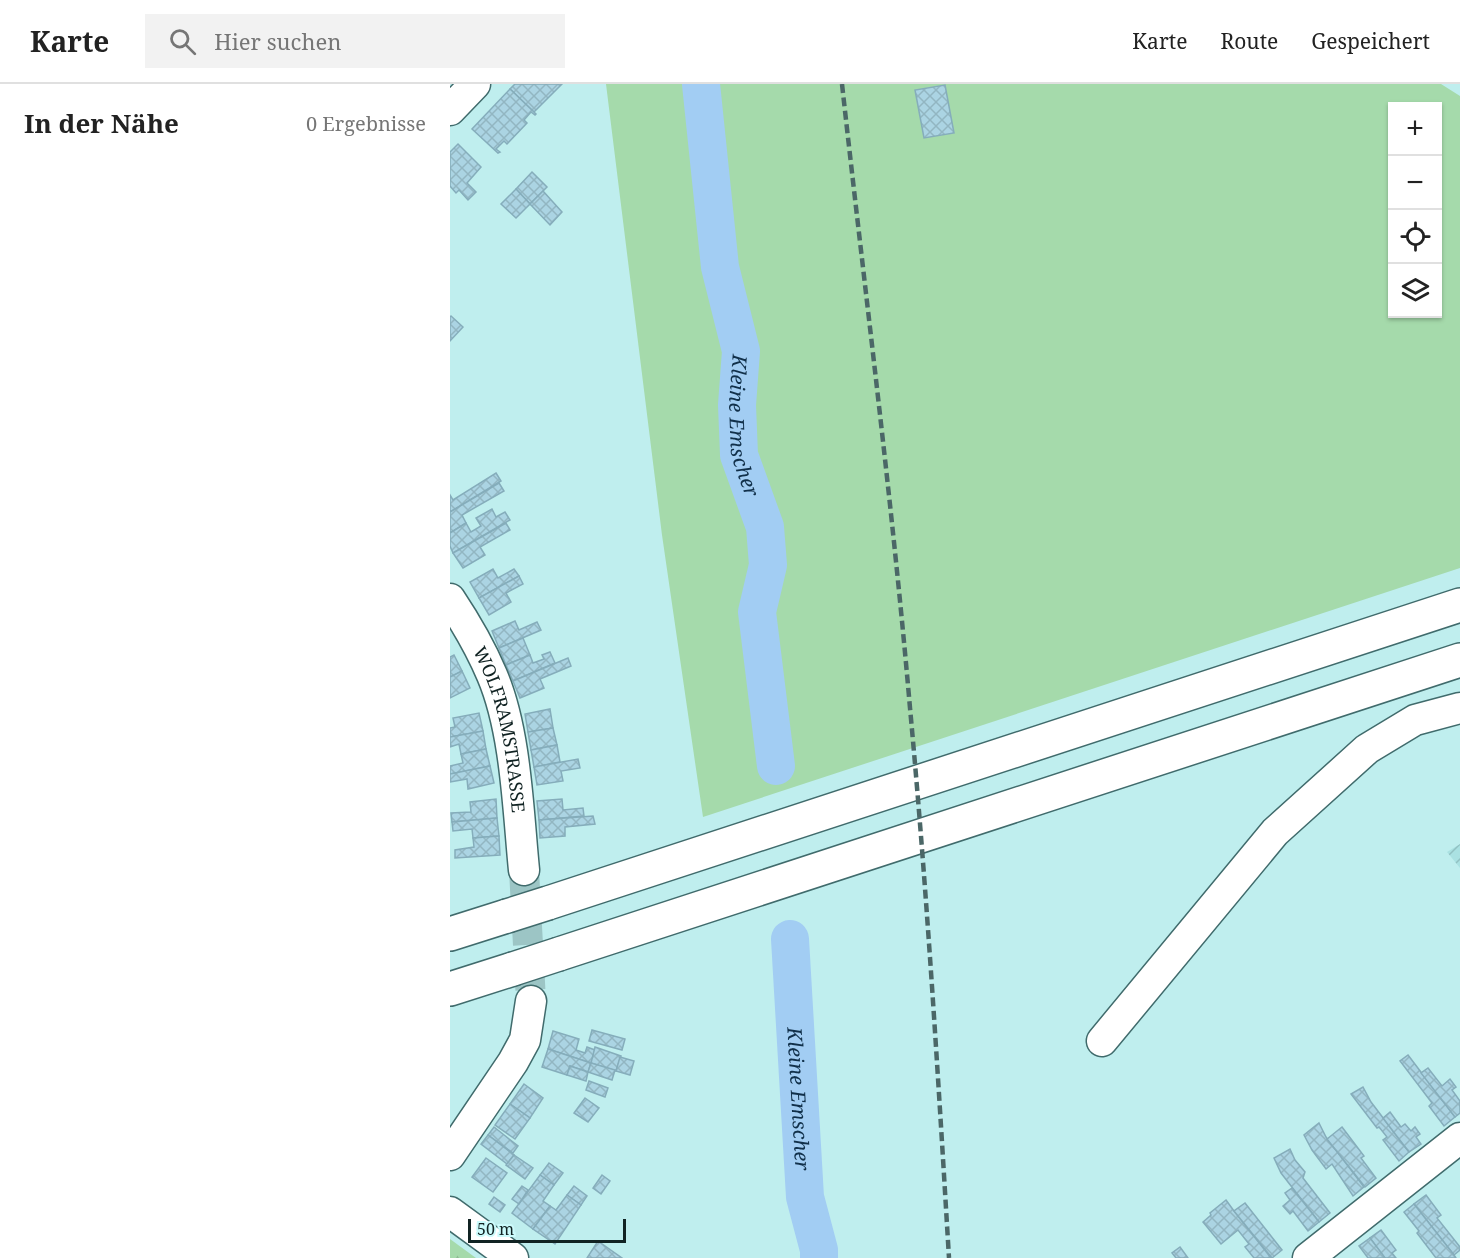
<!DOCTYPE html>
<html lang="de">
<head>
<meta charset="utf-8">
<style>
	body { margin:0; font-family:"Noto Serif",serif; background:#f2f2f2; color:#222 }
	.controls { position:absolute; right:18px; top:18px; display:grid; overflow:hidden; border-radius:0px; box-shadow:0 2px 4px #0004 }
	.controls button { width:54px; height:54px; display:grid; place-items:center; padding:0; border:0; border-bottom:2px solid #e0e0e0; background:#fff; color:#222; font:30px sans-serif }
	.scale { position:absolute; left:18px; bottom:15px; width:158px; box-sizing:border-box; padding-left:6px; border:3px solid #112323; border-top:0; font-size:16px; line-height:21px; white-space:nowrap; color:#112323; -webkit-text-stroke:4px #ccfbfc; paint-order:stroke }
	.list { margin:0; padding:0; list-style:none }
	h2 { display:flex; justify-content:space-between; align-items:center; height:78px; margin:0; padding:0 24px; font-size:26px }
	h2 small { font-size:20px; font-weight:400; color:#767676 }
	.icon { flex:none; width:33px; height:33px; fill:none; stroke:currentColor; stroke-width:2; stroke-linecap:round; stroke-linejoin:round }
	.map { position:relative; flex:none; width:1010px; height:1174px; overflow:hidden }
	header { display:flex; align-items:center; gap:36px; box-sizing:border-box; height:84px; padding:0 30px; background:#fff; border-bottom:2px solid #e0e0e0 }
	header strong { font-size:28px }
	nav { display:flex; gap:33px; margin-inline-start:auto; font-size:21px }
	.search { width:420px; height:54px; background:#f2f2f2; display:flex; align-items:center; gap:15px; box-sizing:border-box; padding:0 21px; border-radius:0px; color:#767676; font-size:22px }
	main { display:flex }
	aside { flex:1; background:#fff }
	.map>svg:first-child { display:block }
	.industrial { fill:url(#industrial-furrows) }
	.grass { fill:#a5daab; fill-rule:evenodd }
	.forest { fill:url(#forest-firs) }
	.lines { fill:none; stroke-linecap:round; stroke-linejoin:round }
	.river { stroke:#a2cdf3; stroke-width:38 }
	.building { fill:url(#building-cross-hatch); stroke:#85adbb; stroke-width:1.5 }
	.minor-tunnel { stroke:#9cc5c5; stroke-width:30; stroke-dasharray:30 15; stroke-linecap:butt }
	.minor-casing { stroke:#406b6c; stroke-width:33 }
	.highway-casing { stroke:#406b6c; stroke-width:36 }
	.minor { stroke:#fff; stroke-width:30 }
	.highway { stroke:#fff; stroke-width:33 }
	.rail { stroke:#4b6767; stroke-width:4.5; stroke-dasharray:9 4.5; stroke-linecap:butt }
	.highway-bridge-casing { stroke:#406b6c; stroke-width:36; stroke-linecap:butt }
	.highway-bridge { stroke:#fff; stroke-width:33 }
	.labels { text-anchor:middle; dominant-baseline:central; stroke-width:4.5; stroke-linejoin:round; paint-order:stroke }
	.street-label { font-size:18px; fill:#112323; stroke:#ccfbfc }
	.water-label { font-size:20px; font-style:italic; fill:#11304a; stroke:#ccfbfc }
</style>
</head>
<body>
<header>
<strong>Karte</strong>
<div class="search"><svg class="icon" aria-label="search" viewBox="0 0 24 24"><circle cx="10" cy="10" r="6"/><path d="M15 15l6 6"/></svg>Hier suchen</div>
<nav><a>Karte</a><a>Route</a><a>Gespeichert</a></nav>
</header>
<main>
<aside>
<h2>In der Nähe<small>0 Ergebnisse</small></h2>
<ul class="list">
</ul>
</aside>
<div class="map">
<svg width="1010" height="1174" viewBox="0 0 1010 1174">
	<defs>
		<pattern id="industrial-furrows" width="10" height="10" patternUnits="userSpaceOnUse" patternTransform="scale(1.5)"><rect width="10" height="10" fill="#aae1e2"/><path d="M-1 1l2-2M0 10L10 0M9 11l2-2" fill="none" stroke="#91c1c2"/></pattern>
		<pattern id="forest-firs" width="22" height="20" patternUnits="userSpaceOnUse" patternTransform="scale(1.5)"><rect width="22" height="20" fill="#a5daab"/><path d="M5 1l3.5 6h-7zM16 11l3.5 6h-7z" fill="#8dbb93"/></pattern>
		<pattern id="building-cross-hatch" width="8" height="8" patternUnits="userSpaceOnUse" patternTransform="scale(1.5)"><rect width="8" height="8" fill="#abd4e3"/><path d="M0 0l8 8M0 8l8-8" fill="none" stroke="#92b6c2"/></pattern>
	</defs>
	<rect width="100%" height="100%" fill="#bfeeee"/>
	<path class="industrial" d="M1010 760V784L997 768Z"/>
	<path class="grass" d="M156 0H991L1010 12V484L253 733 212 451ZM942 22H988V230H942Z"/>
	<path class="forest" d="M0 1155 26 1174H0Z"/>
	<g class="lines">
		<g class="river">
			<path id="s1" d="M251 0 270 183 291 267 287 321 289 371 315 443 318 481 307 528 326 682"/>
			<path id="s2" d="M340 855 355 1113 369 1166V1174"/>
		</g>
	</g>
	<g class="building">
		<path d="M65 0H112L84 28 60 5Z"/>
		<path d="M495 1 504 49 474 54 465 6Z"/>
		<path d="M60 5 86 30 85 31 81 28 74 36 77 39 57 60 54 57 46 65 50 68 48 69 22 45Z"/>
		<path d="M8 60 31 83 17 99 26 108 18 116 9 106 6 109 0 102V68Z"/>
		<path d="M82 88 97 103 80 120 66 105Z"/>
		<path d="M66 105 80 120 66 134 51 120Z"/>
		<path d="M93 107 112 128 100 141 80 120Z"/>
		<path d="M1 232 13 243 0 257V233Z"/>
		<path d="M46 389 51 397 0 428V411L3 416Z"/>
		<path d="M49 399 54 407 12 431 16 439 0 449V428Z"/>
		<path d="M42 425 46 433 55 428 60 436 3 469 0 462V449L16 439 21 448 31 442 26 434Z"/>
		<path d="M56 439 60 446 30 463 35 471 13 484 3 469Z"/>
		<path d="M43 485 48 494 64 485 69 492 29 514 20 498Z"/>
		<path d="M69 492 73 500 56 509 61 518 39 531 29 514Z"/>
		<path d="M65 537 69 546 87 538 91 546 49 564 42 547Z"/>
		<path d="M73 554 80 571 56 581 49 564Z"/>
		<path d="M100 568 105 579 63 597 56 581 80 571 83 579 94 575 92 571Z"/>
		<path d="M4 571 12 587 0 593V573Z"/>
		<path d="M118 574 121 582 90 595 94 604 70 614 63 597Z"/>
		<path d="M12 587 20 604 0 614V593Z"/>
		<path d="M100 625 103 644 78 648 75 630Z"/>
		<path d="M29 629 33 647 0 653V644L5 643 3 634Z"/>
		<path d="M103 644 107 661 81 666 78 648Z"/>
		<path d="M33 647 36 665 11 670 9 660 0 663V653Z"/>
		<path d="M107 661 110 678 84 683 81 666Z"/>
		<path d="M36 665 40 682 0 690V682L13 679 11 670Z"/>
		<path d="M128 675 130 684 111 687 113 697 87 701 84 683Z"/>
		<path d="M40 682 44 699 18 705 17 695 0 698V690Z"/>
		<path d="M46 715 47 734 2 738 1 729 21 728 20 718Z"/>
		<path d="M112 715 113 726 133 724 134 732 89 736 87 717Z"/>
		<path d="M143 732 145 740 115 743V752L90 754 89 736Z"/>
		<path d="M47 734 49 752 23 754 22 745 3 747 2 738Z"/>
		<path d="M49 752 50 771 5 774V766L24 763 23 754Z"/>
		<path d="M142 946 175 955 172 966 139 957Z"/>
		<path d="M103 947 129 955 126 966 135 969 137 963 145 966 141 979 98 965Z"/>
		<path d="M145 963 171 972 166 987 141 979Z"/>
		<path d="M98 965 141 979 138 988 120 982 117 991 92 983Z"/>
		<path d="M958 971 1005 1033 994 1042 979 1022 982 1019 950 977Z"/>
		<path d="M170 973 184 977 180 991 166 987Z"/>
		<path d="M141 979 165 986 162 996 138 988Z"/>
		<path d="M120 982 138 988 136 997 117 991Z"/>
		<path d="M978 984 992 1002 1000 995 1006 1003 1002 1006 1010 1017V1029L1005 1033 971 989Z"/>
		<path d="M139 997 158 1004 155 1013 136 1006Z"/>
		<path d="M74 1000 93 1014 80 1034 60 1020Z"/>
		<path d="M913 1003 921 1018 959 1068 949 1077 933 1056 937 1053 929 1043 927 1044 901 1010Z"/>
		<path d="M135 1014 149 1024 138 1038 124 1029Z"/>
		<path d="M60 1020 80 1034 65 1055 45 1041Z"/>
		<path d="M940 1028 951 1043 955 1040 961 1047 965 1043 970 1050 966 1053 971 1060 959 1068 933 1034Z"/>
		<path d="M869 1039 876 1053 914 1103 903 1112 882 1080 876 1085 862 1066 854 1051Z"/>
		<path d="M44 1043 68 1062 63 1069 38 1051Z"/>
		<path d="M892 1043 914 1072 911 1074 926 1094 915 1103 877 1055Z"/>
		<path d="M38 1051 64 1071 57 1080 31 1060Z"/>
		<path d="M840 1065 845 1076 855 1088 853 1094 880 1129 869 1138 831 1089 824 1074Z"/>
		<path d="M64 1071 83 1084 75 1095 56 1081Z"/>
		<path d="M36 1074 57 1089 43 1108 22 1093Z"/>
		<path d="M99 1079 113 1089 104 1101 90 1091Z"/>
		<path d="M90 1091 104 1101 93 1117 100 1122 83 1145 62 1129Z"/>
		<path d="M152 1091 160 1097 151 1110 143 1104Z"/>
		<path d="M72 1102 78 1106 69 1120 62 1115Z"/>
		<path d="M124 1102 137 1112 131 1121 117 1111Z"/>
		<path d="M842 1104 869 1138 858 1147 843 1127 840 1130 833 1122 840 1116 835 1109Z"/>
		<path d="M117 1111 131 1121 105 1160 83 1145 100 1122 106 1126Z"/>
		<path d="M976 1111 991 1131 987 1134 1010 1163V1166L1004 1171 964 1120Z"/>
		<path d="M44 1113 55 1121 50 1128 39 1120Z"/>
		<path d="M776 1116 784 1127 821 1174H804L795 1163 799 1160 788 1146 771 1160 753 1138 761 1131 760 1129Z"/>
		<path d="M795 1119 832 1166 822 1174 784 1127Z"/>
		<path d="M964 1120 1004 1171 1006 1174H986L967 1149 969 1147 954 1128Z"/>
		<path d="M931 1146 946 1166 942 1169 946 1174H935L920 1154Z"/>
		<path d="M920 1154 935 1174H918L909 1162Z"/>
		<path d="M148 1157 172 1174H137Z"/>
		<path d="M730 1163 738 1174H726L722 1169Z"/>
	</g>
	<g class="lines">
		<path class="minor-tunnel" d="M74 786 81 917"/>
		<defs>
			<g id="minor">
				<path d="M0 26 25 0"/>
				<path id="s3" d="M0 515C16 539 31 565 42 591 66 647 68 726 74 786"/>
				<path d="M652 957 825 748 917 665 965 636 1010 624"/>
				<path d="M0 1071 63 978 75 956 81 917"/>
				<path d="M0 1128 63 1174"/>
				<path d="M858 1174 1010 1054"/>
			</g>
			<g id="highway">
				<path d="M98 819 1010 521"/>
				<path d="M0 850 57 832"/>
				<path d="M109 870 1010 576"/>
				<path d="M0 905 63 885"/>
			</g>
		</defs>
		<use href="#minor" class="minor-casing"/>
		<use href="#highway" class="highway-casing"/>
		<use href="#minor" class="minor"/>
		<use href="#highway" class="highway"/>
		<path class="rail" d="M392 0C415 208 442 416 460 624 477 807 488 991 499 1174"/>
		<defs>
			<g id="highway-bridge">
				<path d="M57 832 98 819"/>
				<path d="M63 885 109 870"/>
			</g>
		</defs>
		<use href="#highway-bridge" class="highway-bridge-casing"/>
		<use href="#highway-bridge" class="highway-bridge"/>
	</g>
	<g class="labels">
		<g class="street-label">
			<text stroke="none"><textPath href="#s3" startOffset="142">WOLFRAMSTRASSE</textPath></text>
		</g>
		<g class="water-label">
			<text stroke="none"><textPath href="#s1" startOffset="346">Kleine Emscher</textPath></text>
			<text stroke="none"><textPath href="#s2" startOffset="160">Kleine Emscher</textPath></text>
		</g>
	</g>
</svg>
<div class="controls">
<button>+</button>
<button>−</button>
<button><svg class="icon" aria-label="locate" viewBox="0 0 24 24"><circle cx="12" cy="12" r="6"/><path d="M12 2v4M12 18v4M2 12h4M18 12h4"/></svg></button>
<button><svg class="icon" aria-label="layers" viewBox="0 0 24 24"><path d="M12 4l9 5-9 5-9-5zM3 14l9 5 9-5"/></svg></button>
</div>
<div class="scale">50 m</div>
</div>
</main>
</body>
</html>
